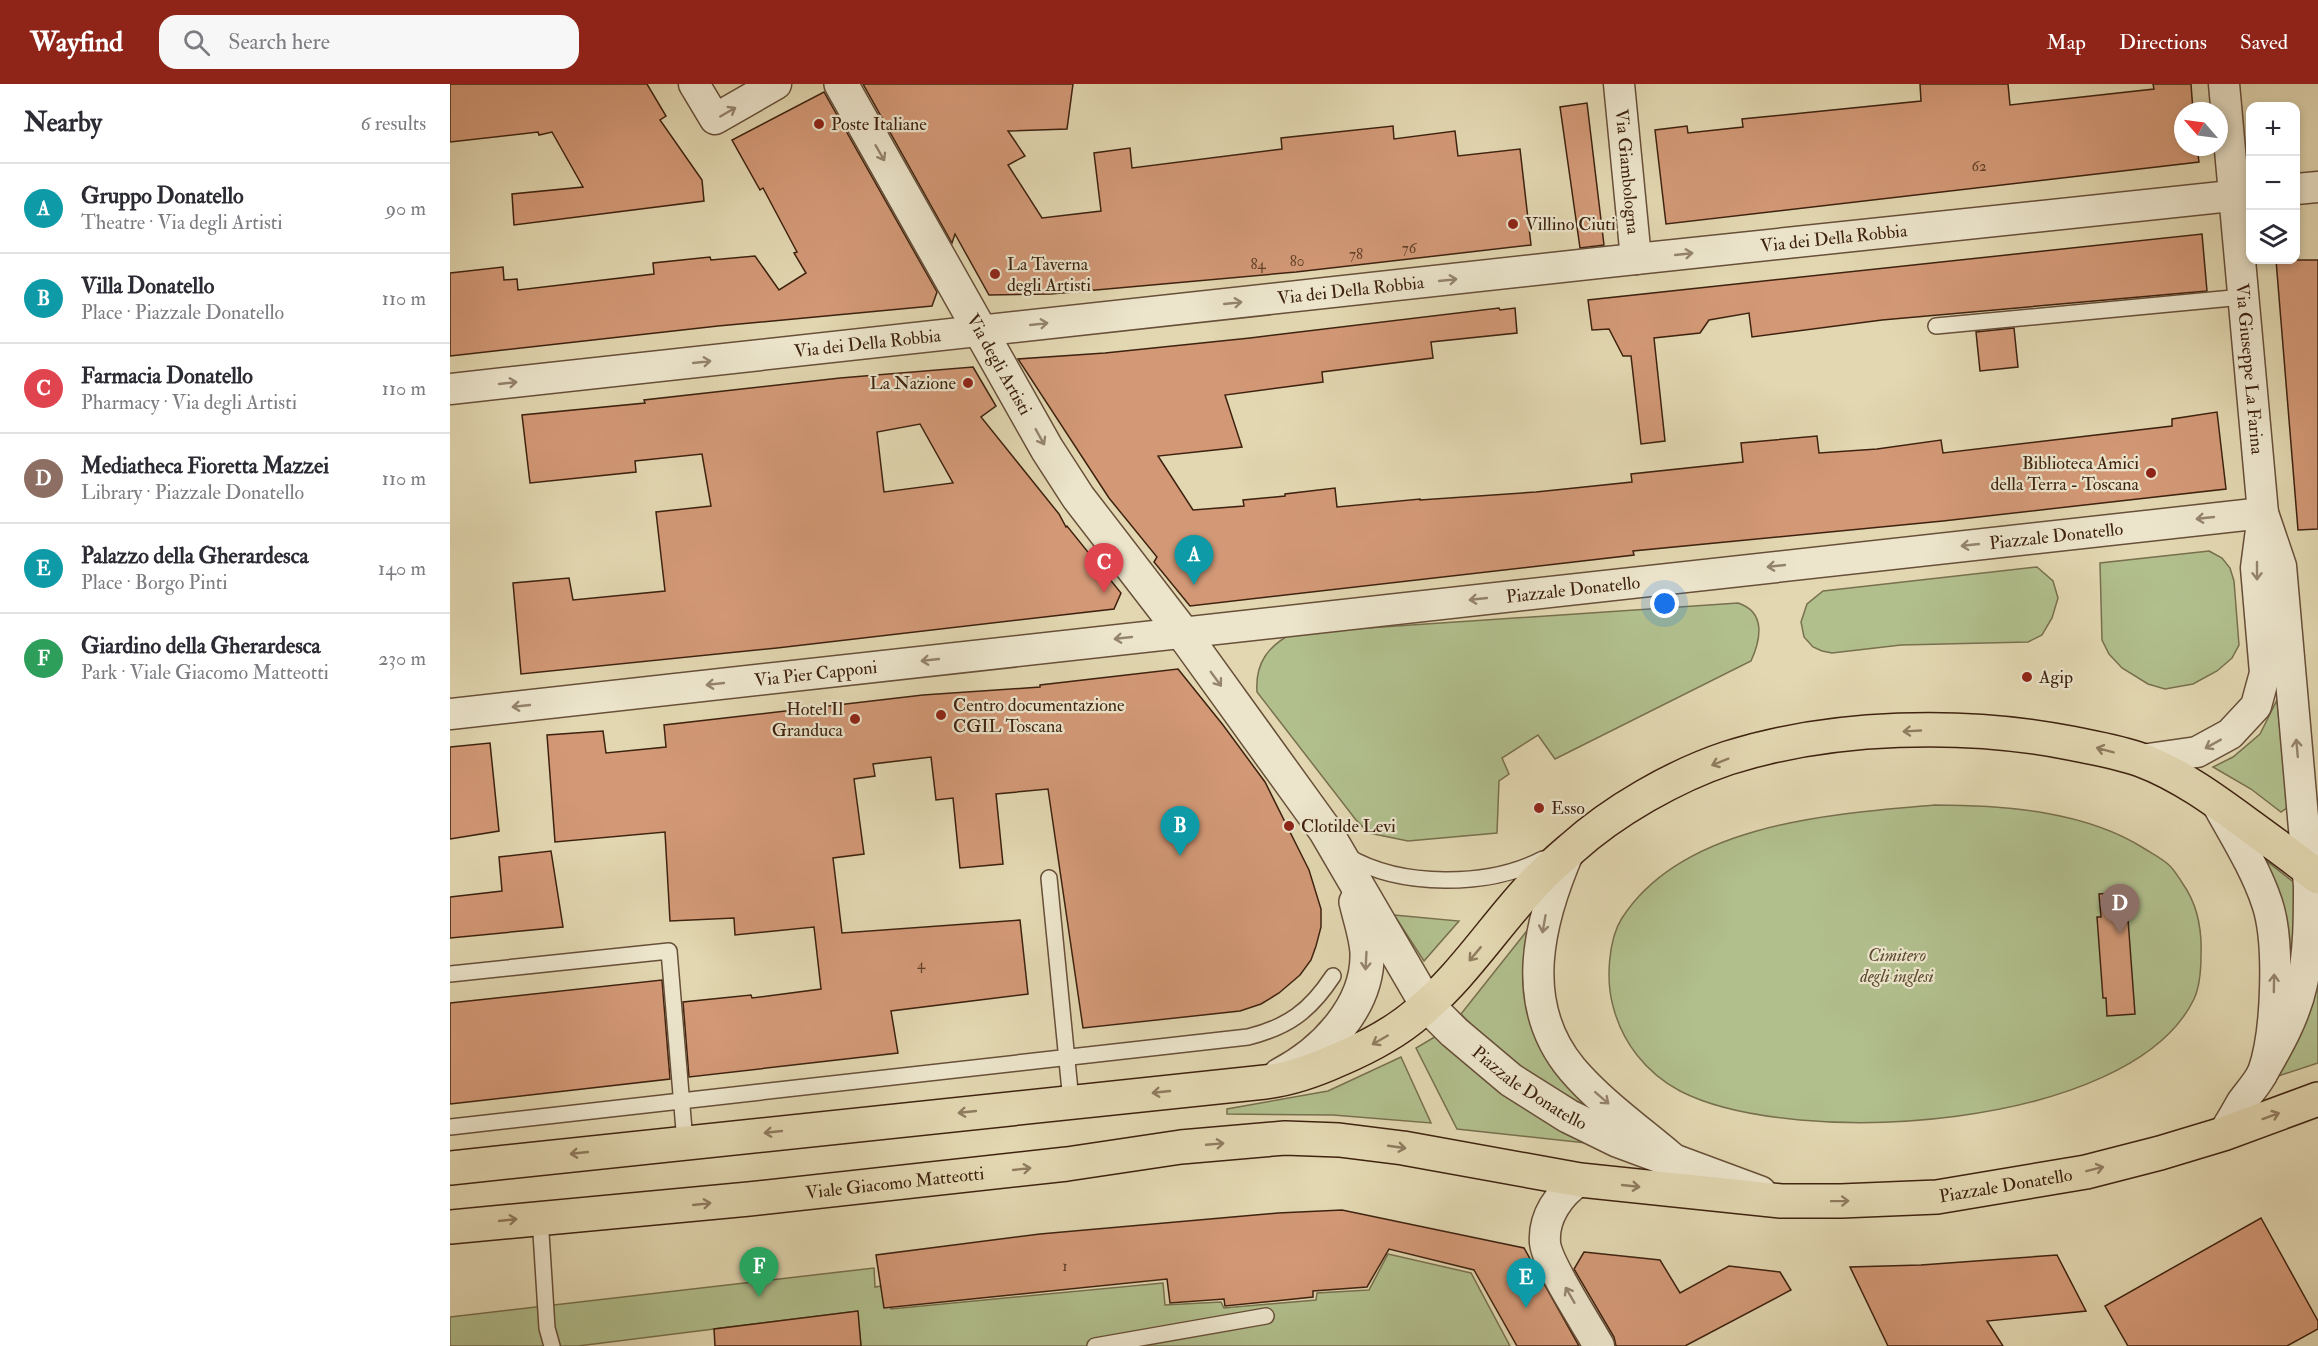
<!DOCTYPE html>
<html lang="en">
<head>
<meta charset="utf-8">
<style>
	body { margin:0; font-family:"IM FELL Double Pica",serif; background:#f7f7f7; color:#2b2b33 }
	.controls { position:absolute; right:18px; top:18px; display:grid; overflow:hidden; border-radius:12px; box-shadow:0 3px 9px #0003 }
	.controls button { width:54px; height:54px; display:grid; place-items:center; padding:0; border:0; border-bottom:2px solid #e1e1e2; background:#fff; color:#2b2b33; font:30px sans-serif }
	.compass { position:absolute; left:1724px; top:18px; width:54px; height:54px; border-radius:50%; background:#fff; box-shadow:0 3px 9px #0003; rotate:298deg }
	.you { position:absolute; left:1215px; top:520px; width:21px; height:21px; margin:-15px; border:4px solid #fff; border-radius:50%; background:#1a73e8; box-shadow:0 0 0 9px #1a73e833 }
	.badge { display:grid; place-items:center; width:39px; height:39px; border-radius:50%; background:#8f2418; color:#fff; font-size:20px; font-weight:700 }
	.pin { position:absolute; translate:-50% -50px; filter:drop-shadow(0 2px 3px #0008) }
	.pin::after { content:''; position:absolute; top:32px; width:21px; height:18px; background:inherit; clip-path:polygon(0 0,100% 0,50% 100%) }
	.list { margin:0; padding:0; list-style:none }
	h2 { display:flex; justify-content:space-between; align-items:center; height:78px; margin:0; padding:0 24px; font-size:26px }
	h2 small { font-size:20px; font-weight:400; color:#7c7c81 }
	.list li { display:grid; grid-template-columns:39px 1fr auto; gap:18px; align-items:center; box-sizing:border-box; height:90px; padding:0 24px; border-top:2px solid #e1e1e2 }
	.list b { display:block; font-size:22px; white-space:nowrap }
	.list p { margin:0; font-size:20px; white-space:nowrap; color:#7c7c81 }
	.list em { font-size:20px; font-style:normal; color:#7c7c81 }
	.icon { flex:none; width:33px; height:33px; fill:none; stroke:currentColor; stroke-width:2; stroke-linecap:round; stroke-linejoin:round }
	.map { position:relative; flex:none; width:1868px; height:1262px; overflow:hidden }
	header { display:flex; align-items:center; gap:36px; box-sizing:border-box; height:84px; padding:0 30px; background:#8f2418; color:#fff }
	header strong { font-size:28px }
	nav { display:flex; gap:33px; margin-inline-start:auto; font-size:21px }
	.search { width:420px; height:54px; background:#f7f7f7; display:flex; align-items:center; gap:15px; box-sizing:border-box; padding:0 21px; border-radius:18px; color:#7c7c81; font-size:22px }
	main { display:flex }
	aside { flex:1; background:#fff }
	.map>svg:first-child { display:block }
	.green { fill:#b1bf8d; stroke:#78704e; stroke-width:1.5 }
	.building { fill:#d39977; stroke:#3e220f; stroke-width:1.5; fill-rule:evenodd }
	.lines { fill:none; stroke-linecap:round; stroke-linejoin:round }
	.service-casing { stroke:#674f38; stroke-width:18 }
	.minor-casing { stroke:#674f38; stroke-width:33 }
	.tertiary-casing { stroke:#674f38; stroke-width:36 }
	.primary-casing { stroke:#3e220f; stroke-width:36 }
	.service { stroke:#ece5cc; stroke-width:15 }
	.minor { stroke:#ece5cc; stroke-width:30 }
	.tertiary { stroke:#ece5cc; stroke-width:33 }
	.primary { stroke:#e2d7b1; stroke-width:33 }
	.oneway { stroke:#95846e }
	.oneway2 { stroke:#907c60 }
	.poi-dot { fill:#8f2418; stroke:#ece5cc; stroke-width:2 }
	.labels { text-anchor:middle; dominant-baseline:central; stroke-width:4.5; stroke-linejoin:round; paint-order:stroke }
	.number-label { font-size:15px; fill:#634029 }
	.poi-label { font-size:18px; fill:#3e220f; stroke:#ece5cc; text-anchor:start }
	.street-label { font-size:18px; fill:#3e220f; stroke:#ece5cc }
	.park-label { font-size:18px; font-style:italic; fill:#5b492e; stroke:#ece5cc }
</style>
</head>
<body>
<header>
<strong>Wayfind</strong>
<div class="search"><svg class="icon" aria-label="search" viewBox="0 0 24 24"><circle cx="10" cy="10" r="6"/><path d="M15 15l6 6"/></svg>Search here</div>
<nav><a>Map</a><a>Directions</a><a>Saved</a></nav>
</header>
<main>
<aside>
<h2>Nearby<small>6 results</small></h2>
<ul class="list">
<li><span class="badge" style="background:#0f9aa8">A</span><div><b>Gruppo Donatello</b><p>Theatre · Via degli Artisti</p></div><em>90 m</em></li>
<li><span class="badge" style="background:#0f9aa8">B</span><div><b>Villa Donatello</b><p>Place · Piazzale Donatello</p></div><em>110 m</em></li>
<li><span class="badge" style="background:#e0444e">C</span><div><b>Farmacia Donatello</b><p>Pharmacy · Via degli Artisti</p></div><em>110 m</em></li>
<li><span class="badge" style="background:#8d6e63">D</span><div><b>Mediatheca Fioretta Mazzei</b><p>Library · Piazzale Donatello</p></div><em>110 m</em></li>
<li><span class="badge" style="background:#0f9aa8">E</span><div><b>Palazzo della Gherardesca</b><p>Place · Borgo Pinti</p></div><em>140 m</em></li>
<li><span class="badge" style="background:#2e9e5b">F</span><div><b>Giardino della Gherardesca</b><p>Park · Viale Giacomo Matteotti</p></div><em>230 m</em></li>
</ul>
</aside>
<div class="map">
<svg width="1868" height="1262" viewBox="0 0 1868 1262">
	<rect width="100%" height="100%" fill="#e2d7b1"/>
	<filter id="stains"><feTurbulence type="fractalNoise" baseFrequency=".00333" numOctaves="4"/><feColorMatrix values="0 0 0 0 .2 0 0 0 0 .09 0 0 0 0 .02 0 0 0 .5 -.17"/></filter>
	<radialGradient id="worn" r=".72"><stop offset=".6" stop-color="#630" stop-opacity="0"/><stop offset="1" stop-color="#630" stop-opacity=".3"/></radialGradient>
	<g class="green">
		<path d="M1759 467 1772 474 1780 484 1784 497 1789 561 1782 574 1767 587 1743 600 1715 605 1698 600 1672 584 1659 570 1652 556 1650 479Z"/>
		<path d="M1587 483 1603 497 1608 514 1602 534 1592 551 1578 558 1451 561 1382 569 1372 567 1363 563 1354 553 1351 538 1357 520 1373 507Z"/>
		<path d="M1288 519C1316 528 1311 555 1301 577L1105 675 1088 651 1052 674 1059 690 1049 697 1047 749 958 757 919 749 906 736 807 608C805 579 818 562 843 549Z"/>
		<path d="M1827 616 1838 723 1831 728 1801 705 1763 683 1783 673 1810 650Z"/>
		<path d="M1485 721C1553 721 1636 727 1695 765 1703 770 1713 775 1720 782 1725 787 1729 794 1733 800 1747 820 1752 846 1751 871 1751 885 1750 902 1744 915 1681 1046 1345 1066 1230 1007 1196 989 1172 958 1163 922 1156 897 1158 856 1172 834 1233 739 1382 730 1485 721Z"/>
		<path d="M1801 765 1846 800V863H1838Z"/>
		<path d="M944 831 1009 837 974 877Z"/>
		<path d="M1080 843 1075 880 1173 1046 1087 996 1031 951 1011 930Z"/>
		<path d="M1868 875V979L1825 993Z"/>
		<path d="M988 951 1164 1062 1007 1045 966 964Z"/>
		<path d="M951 973 981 1039 883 1031 777 1030V1025L878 1007Z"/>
		<path d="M938 1170 1021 1189 1060 1262H411L407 1227 128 1262H0V1233L424 1184 425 1203 437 1201 441 1225 713 1199 715 1221 771 1218 774 1224 866 1216 867 1209 919 1206Z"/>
	</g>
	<g class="building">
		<path d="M0 0H197L216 32 210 36 252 96 254 117 64 141 62 110 133 103 102 48 89 51 88 48 0 58Z"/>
		<path d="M413 0H623L617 45 558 47 575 72 558 81 592 134 651 127 644 69 680 64 682 84 832 65 831 54 943 42 944 55 1005 47 1008 72 1070 65 1081 161 846 188 601 210 539 211 505 150 502 159Z"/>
		<path d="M1470 0H1558L1560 21 1704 5 1703 0H1741L1743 27H1733V63H1747L1749 78 1216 140 1205 46 1237 42 1238 49 1293 43 1292 35 1471 17Z"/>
		<path d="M374 8 487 208 482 222 268 242 0 272V189L53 183 54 196 67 195 68 206 204 190 203 179 260 173 261 176 305 172 329 206 356 189 344 169 347 168 313 104 310 106 282 56Z"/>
		<path d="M1137 19 1154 161 1130 164 1110 23Z"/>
		<path d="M1752 150 1757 207 1432 236 1302 253 1299 229 1259 236 1250 249 1204 254 1215 357 1191 360 1181 272H1173L1159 245 1142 246 1138 216Z"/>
		<path d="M1826 176H1868V445L1848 446Z"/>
		<path d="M1049 224 1050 226 1065 224 1067 249 981 258 983 274 872 288 873 298 775 311 792 363 708 372 743 426 794 422 793 416 835 412V410L885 404 887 423 970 415V416L1086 408 1182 398 1181 390 1293 378 1291 359 1367 352 1369 369 1427 365 1491 356 1493 369 1722 342V335L1767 328 1776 405 1493 437 1183 467 1184 471 740 522 704 478 707 473 659 414 568 275 655 269 800 254Z"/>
		<path d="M1564 244 1568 283 1530 287 1526 248Z"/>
		<path d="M523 283 546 322 531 333 609 430 616 443 617 442 671 509 664 525 327 564 71 590 63 499 119 494 123 516 215 507 206 428 261 422 252 370 185 377 186 388 80 399 72 331 195 319 194 316 390 294ZM470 340 503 399 434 408 427 348Z"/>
		<path d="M728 585 773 641 815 698 859 786 871 825V843L866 862 861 876 850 891 829 909 811 920 790 927 633 944 598 705 546 710 553 780 510 784 503 714 486 716 481 673 423 680 425 692 404 695 414 770 383 774 392 849 570 836 578 910 441 927 448 969 239 993 233 918 301 911 302 914 371 905 364 843 285 851 284 834 220 837 215 748 105 758 97 651 153 647 156 669 216 663 214 641 473 611 590 603V601Z"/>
		<path d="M40 659 49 747 0 755V663Z"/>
		<path d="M101 767 113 843 0 854V813L52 807 49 773Z"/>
		<path d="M1676 808 1685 930 1657 932 1656 914H1653L1647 833H1651L1649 810Z"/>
		<path d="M212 896 220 995 0 1020V919Z"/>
		<path d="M892 1126 1074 1164 1129 1262H1067L1024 1186 939 1165 917 1203 863 1207V1213L775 1222 774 1215 720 1219 717 1195 434 1224 426 1171 590 1150 828 1129Z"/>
		<path d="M1811 1134 1868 1237V1245L1837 1262H1678L1655 1222Z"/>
		<path d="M1134 1168 1210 1176 1230 1209 1279 1182 1330 1188 1341 1206 1235 1262H1166L1164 1253 1124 1185Z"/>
		<path d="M1607 1171 1636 1227 1537 1237 1553 1262H1438L1400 1183 1471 1181Z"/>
		<path d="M408 1227 411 1262H265L264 1245Z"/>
	</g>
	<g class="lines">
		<defs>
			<g id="service">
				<path d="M1486 242 1793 213"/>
				<path d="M897 772C951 804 1039 803 1093 775"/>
				<path d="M599 794 621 1017"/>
				<path d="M0 890 219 867 235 1058"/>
				<path d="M0 1043 798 953C838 943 860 927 883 892"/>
				<path d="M90 1133 97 1244 102 1262"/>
				<path d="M645 1262 816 1232"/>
			</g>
			<g id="minor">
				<path d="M244 0 265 35 326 0"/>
				<path id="s1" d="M1169 0 1186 175"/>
				<path id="s2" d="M1774 0 1813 429 1831 482 1859 802C1859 835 1859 868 1852 900 1845 933 1828 962 1812 990"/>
				<path d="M1846 105 1868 103"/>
				<path id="s3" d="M0 305 1148 179 1800 110"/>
				<path id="s4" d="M0 630 1813 429"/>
				<path d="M1691 676 1747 668 1780 650 1806 622 1815 589 1806 484 1812 438"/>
				<path d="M1765 716C1783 749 1805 783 1817 819 1830 857 1827 949 1813 988 1808 999 1799 1008 1792 1018 1786 1029 1780 1039 1773 1050"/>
				<path d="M1120 765C1089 836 1067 919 1122 985 1150 1018 1188 1045 1221 1073"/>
				<path d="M1130 1096C1109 1110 1093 1133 1095 1159 1097 1180 1137 1240 1149 1262"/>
			</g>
			<g id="tertiary">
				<path id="s5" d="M391 0 597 365 628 413 732 548 875 746 977 921 1004 948 1061 996 1118 1032 1167 1056 1310 1109"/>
				<path d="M830 991C874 968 919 922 917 868 916 852 910 835 906 818"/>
			</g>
			<g id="primary">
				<path d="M0 1084 815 998C841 995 866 986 890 975 918 963 945 949 968 929 1012 893 1043 844 1081 803 1093 789 1107 777 1121 765 1163 727 1224 692 1278 674 1382 641 1514 638 1620 659 1644 664 1669 668 1691 676 1731 691 1766 717 1800 742 1823 759 1846 775 1868 793"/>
				<path id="s6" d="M0 1143 299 1115 617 1080 731 1063 835 1054 889 1056 953 1064 1130 1096 1331 1117H1391L1487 1113 1636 1088 1710 1069 1773 1050 1868 1015"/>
			</g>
		</defs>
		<use href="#service" class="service-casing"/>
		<use href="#minor" class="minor-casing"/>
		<use href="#tertiary" class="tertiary-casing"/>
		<use href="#primary" class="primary-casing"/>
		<use href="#service" class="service"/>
		<use href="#minor" class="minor"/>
		<use href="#tertiary" class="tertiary"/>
		<use href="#primary" class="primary"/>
	</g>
	<defs><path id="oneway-shaft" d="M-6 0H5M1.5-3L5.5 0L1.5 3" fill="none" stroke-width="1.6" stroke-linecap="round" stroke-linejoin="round" transform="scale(1.5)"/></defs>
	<g class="oneway">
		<use href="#oneway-shaft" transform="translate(278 28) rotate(-30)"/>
		<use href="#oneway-shaft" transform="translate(430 69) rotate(60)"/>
		<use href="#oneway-shaft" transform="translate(1234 170) rotate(-6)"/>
		<use href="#oneway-shaft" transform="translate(998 196) rotate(-6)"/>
		<use href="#oneway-shaft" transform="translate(783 219) rotate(-6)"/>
		<use href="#oneway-shaft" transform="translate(589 240) rotate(-6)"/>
		<use href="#oneway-shaft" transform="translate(252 278) rotate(-6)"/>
		<use href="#oneway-shaft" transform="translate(58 299) rotate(-6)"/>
		<use href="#oneway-shaft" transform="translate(590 353) rotate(61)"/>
		<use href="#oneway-shaft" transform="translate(1755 434) rotate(174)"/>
		<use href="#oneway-shaft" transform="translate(1520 461) rotate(174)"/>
		<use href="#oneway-shaft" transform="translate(1326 482) rotate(174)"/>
		<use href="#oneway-shaft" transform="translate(1807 487) rotate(90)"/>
		<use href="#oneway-shaft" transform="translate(1028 515) rotate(174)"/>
		<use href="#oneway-shaft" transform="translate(673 554) rotate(174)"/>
		<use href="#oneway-shaft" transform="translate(480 576) rotate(174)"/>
		<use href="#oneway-shaft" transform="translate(766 595) rotate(54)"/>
		<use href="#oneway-shaft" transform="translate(265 600) rotate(174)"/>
		<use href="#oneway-shaft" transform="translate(71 622) rotate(174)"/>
		<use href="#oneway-shaft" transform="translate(1763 660) rotate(151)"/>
		<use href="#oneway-shaft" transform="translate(1847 664) rotate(-95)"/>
		<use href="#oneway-shaft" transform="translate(1094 840) rotate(100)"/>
		<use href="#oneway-shaft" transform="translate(916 877) rotate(93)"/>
		<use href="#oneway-shaft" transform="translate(1824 899) rotate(-89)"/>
		<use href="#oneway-shaft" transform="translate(1152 1014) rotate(41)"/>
		<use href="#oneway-shaft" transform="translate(1120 1211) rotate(-120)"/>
	</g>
	<g class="oneway2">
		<use href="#oneway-shaft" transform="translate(1462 647) rotate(177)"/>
		<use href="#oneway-shaft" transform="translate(1655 666) rotate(-165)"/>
		<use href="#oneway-shaft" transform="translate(1270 678) rotate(158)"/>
		<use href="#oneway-shaft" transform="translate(1025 870) rotate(130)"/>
		<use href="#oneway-shaft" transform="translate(930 956) rotate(150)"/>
		<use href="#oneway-shaft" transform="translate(711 1008) rotate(174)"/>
		<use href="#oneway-shaft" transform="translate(517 1028) rotate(174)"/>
		<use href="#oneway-shaft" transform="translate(1821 1032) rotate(-20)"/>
		<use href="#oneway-shaft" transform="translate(323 1048) rotate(174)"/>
		<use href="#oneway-shaft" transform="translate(765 1060) rotate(-5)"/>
		<use href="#oneway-shaft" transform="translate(947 1063) rotate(8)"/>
		<use href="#oneway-shaft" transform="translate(129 1069) rotate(174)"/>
		<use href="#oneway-shaft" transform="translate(572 1085) rotate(-6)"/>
		<use href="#oneway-shaft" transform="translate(1645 1085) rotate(-14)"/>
		<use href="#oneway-shaft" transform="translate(1181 1102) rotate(6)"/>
		<use href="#oneway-shaft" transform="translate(1390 1117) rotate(-1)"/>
		<use href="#oneway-shaft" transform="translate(252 1120) rotate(-6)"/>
		<use href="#oneway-shaft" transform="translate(58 1136) rotate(-6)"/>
	</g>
	<g class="poi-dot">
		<circle cx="369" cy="40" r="6"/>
		<circle cx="1063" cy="140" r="6"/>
		<circle cx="545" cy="190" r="6"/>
		<circle cx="518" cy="299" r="6"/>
		<circle cx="1701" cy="389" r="6"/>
		<circle cx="1577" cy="593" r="6"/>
		<circle cx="491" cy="631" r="6"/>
		<circle cx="405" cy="635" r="6"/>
		<circle cx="1089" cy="724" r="6"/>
		<circle cx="839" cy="742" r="6"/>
	</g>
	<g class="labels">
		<g class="number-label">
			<text x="1529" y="82">62</text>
			<text x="959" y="164">76</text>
			<text x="906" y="170">78</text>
			<text x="847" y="177">80</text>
			<text x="808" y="180">84</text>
			<text x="471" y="880">4</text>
			<text x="615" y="1182">1</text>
		</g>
		<g class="poi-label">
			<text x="381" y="40">Poste Italiane</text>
			<text x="1075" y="140">Villino Ciuti</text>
			<text x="557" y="180">La Taverna<tspan x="557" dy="21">degli Artisti</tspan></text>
			<text x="506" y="299" text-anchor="end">La Nazione</text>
			<text x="1689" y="379" text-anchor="end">Biblioteca Amici<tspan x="1689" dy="21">della Terra - Toscana</tspan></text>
			<text x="1589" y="593">Agip</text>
			<text x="503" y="621">Centro documentazione<tspan x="503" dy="21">CGIL Toscana</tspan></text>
			<text x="393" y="625" text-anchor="end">Hotel Il<tspan x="393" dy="21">Granduca</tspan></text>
			<text x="1101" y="724">Esso</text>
			<text x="851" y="742">Clotilde Levi</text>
		</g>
		<g class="street-label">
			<text stroke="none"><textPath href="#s1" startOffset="88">Via Giambologna</textPath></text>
			<text stroke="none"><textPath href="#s3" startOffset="1392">Via dei Della Robbia</textPath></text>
			<text stroke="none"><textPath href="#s3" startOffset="906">Via dei Della Robbia</textPath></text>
			<text stroke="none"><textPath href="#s3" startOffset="420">Via dei Della Robbia</textPath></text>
			<text stroke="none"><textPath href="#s5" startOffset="322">Via degli Artisti</textPath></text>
			<text stroke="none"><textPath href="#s2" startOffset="286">Via Giuseppe La Farina</textPath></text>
			<text stroke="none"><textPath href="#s4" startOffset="1616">Piazzale Donatello</textPath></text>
			<text stroke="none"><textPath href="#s4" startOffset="1130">Piazzale Donatello</textPath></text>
			<text stroke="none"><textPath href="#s4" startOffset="368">Via Pier Capponi</textPath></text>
			<text stroke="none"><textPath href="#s5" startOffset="1226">Piazzale Donatello</textPath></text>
			<text stroke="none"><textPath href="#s6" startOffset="447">Viale Giacomo Matteotti</textPath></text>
			<text stroke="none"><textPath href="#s6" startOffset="1566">Piazzale Donatello</textPath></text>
		</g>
		<g class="park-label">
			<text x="1447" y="871">Cimitero<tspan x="1447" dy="21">degli inglesi</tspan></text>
		</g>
	</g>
	<rect width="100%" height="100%" filter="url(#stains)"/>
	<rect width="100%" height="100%" fill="url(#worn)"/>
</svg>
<div class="controls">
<button>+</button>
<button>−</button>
<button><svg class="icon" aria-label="layers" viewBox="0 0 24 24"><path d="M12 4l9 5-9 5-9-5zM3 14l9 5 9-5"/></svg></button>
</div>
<svg class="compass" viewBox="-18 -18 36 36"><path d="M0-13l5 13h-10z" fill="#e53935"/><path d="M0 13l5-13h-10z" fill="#7c7c81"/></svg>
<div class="you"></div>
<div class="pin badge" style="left:744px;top:501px;background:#0f9aa8">A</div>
<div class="pin badge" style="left:730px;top:772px;background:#0f9aa8">B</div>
<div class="pin badge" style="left:654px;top:509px;background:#e0444e">C</div>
<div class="pin badge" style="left:1670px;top:850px;background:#8d6e63">D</div>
<div class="pin badge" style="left:1076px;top:1224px;background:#0f9aa8">E</div>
<div class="pin badge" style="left:309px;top:1213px;background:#2e9e5b">F</div>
</div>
</main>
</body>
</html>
